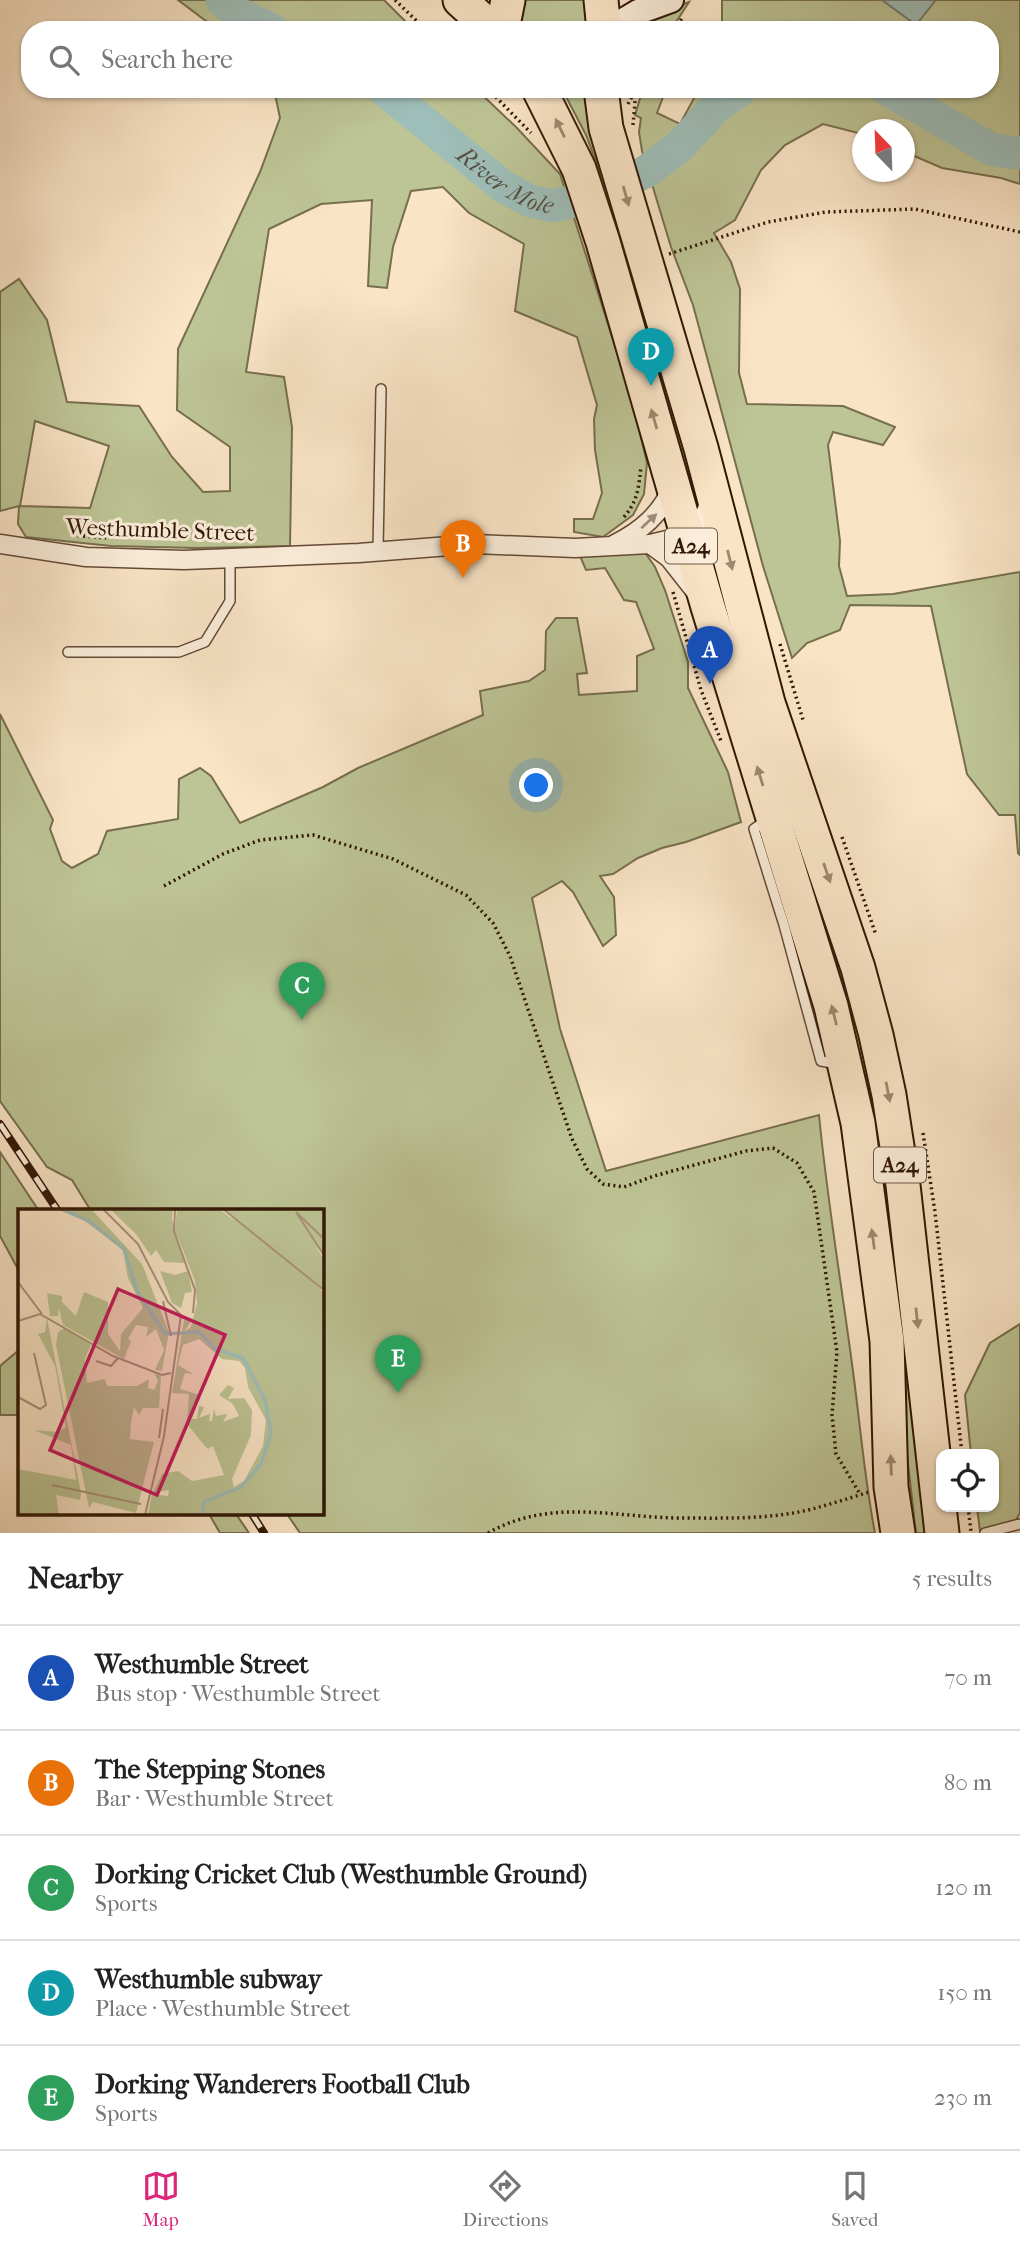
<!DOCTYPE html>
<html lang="en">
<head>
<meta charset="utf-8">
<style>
	body { margin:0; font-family:"IM FELL French Canon",serif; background:#f6f6f6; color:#222 }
	.controls { position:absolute; right:21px; bottom:21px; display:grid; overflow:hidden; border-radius:14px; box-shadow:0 2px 5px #0004 }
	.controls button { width:63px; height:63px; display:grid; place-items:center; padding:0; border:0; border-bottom:2px solid #e0e0e0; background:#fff; color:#222; font:35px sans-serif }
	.compass { position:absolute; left:852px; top:119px; width:63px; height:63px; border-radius:50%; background:#fff; box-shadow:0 2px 5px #0004; rotate:337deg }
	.you { position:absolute; left:537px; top:786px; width:24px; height:24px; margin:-18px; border:5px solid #fff; border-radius:50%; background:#1a73e8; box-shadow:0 0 0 10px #1a73e833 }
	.badge { display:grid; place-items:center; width:46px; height:46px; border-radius:50%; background:#db2777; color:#fff; font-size:23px; font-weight:700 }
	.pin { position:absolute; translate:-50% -58px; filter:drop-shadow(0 2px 4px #0008) }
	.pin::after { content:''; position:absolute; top:37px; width:24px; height:21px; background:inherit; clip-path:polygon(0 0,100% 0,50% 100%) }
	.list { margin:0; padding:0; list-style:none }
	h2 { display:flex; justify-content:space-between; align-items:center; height:91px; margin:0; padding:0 28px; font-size:30px }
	h2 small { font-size:23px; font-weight:400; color:#767676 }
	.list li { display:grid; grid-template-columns:46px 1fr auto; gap:21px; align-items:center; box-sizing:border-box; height:105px; padding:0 28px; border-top:2px solid #e0e0e0 }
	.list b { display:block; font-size:26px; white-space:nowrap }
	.list p { margin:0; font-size:23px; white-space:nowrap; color:#767676 }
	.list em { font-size:23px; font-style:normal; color:#767676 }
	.icon { flex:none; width:38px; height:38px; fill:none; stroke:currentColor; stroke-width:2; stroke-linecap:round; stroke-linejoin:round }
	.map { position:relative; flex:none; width:1020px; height:1533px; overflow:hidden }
	.search { position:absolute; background:#fff; box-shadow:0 2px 5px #0004; left:21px; right:21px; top:21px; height:77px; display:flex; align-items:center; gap:18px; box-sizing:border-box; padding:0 24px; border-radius:28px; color:#767676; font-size:26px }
	.sheet { height:616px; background:#fff }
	nav { display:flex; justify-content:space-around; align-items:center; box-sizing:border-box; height:98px; border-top:2px solid #e0e0e0; background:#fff; font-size:19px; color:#767676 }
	nav a { display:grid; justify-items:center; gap:4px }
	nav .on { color:#db2777 }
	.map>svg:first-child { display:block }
	.green { fill:#bdc495; stroke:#776e4d; stroke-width:2; fill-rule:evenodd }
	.water { fill:#9ebeb9; stroke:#727b71; stroke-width:2 }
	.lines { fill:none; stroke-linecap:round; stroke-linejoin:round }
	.river { stroke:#9ebeb9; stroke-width:33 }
	.lane-casing { stroke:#634a35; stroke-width:12 }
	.street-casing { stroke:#634a35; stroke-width:21 }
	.secondary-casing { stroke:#311705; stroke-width:28 }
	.highway-casing { stroke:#311705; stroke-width:37 }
	.path { stroke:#311705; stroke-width:3.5; stroke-dasharray:2 3.5; stroke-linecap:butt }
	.lane { stroke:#fbedda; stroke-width:9 }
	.street { stroke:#fbedda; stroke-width:18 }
	.secondary { stroke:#fbedda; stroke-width:24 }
	.highway { stroke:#f9e4c6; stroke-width:33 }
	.rail-casing { stroke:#311705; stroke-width:8 }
	.rail { stroke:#fbedda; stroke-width:5; stroke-dasharray:16; stroke-linecap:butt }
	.oneway { fill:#9f886f }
	.oneway2 { fill:#a08d7a }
	.labels { text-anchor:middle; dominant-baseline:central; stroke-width:6; stroke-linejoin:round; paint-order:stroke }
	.shield { fill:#fbedda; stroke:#6e5745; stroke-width:2 }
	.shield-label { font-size:21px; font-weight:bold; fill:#311705 }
	.street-label { font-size:23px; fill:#311705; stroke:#fbedda }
	.water-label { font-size:24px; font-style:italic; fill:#575144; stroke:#fbedda }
	.inset-river { fill:none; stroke:#9ebeb9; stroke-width:3.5 }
	.inset-road { fill:none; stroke:#a99279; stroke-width:2 }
	.view { fill:#c2185b; fill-opacity:0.15; stroke:#c2185b; stroke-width:3.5 }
	.inset-edge { fill:none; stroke:#311705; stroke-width:3.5 }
</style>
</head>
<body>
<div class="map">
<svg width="1020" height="1533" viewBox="0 0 1020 1533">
	<rect width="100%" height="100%" fill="#f9e4c6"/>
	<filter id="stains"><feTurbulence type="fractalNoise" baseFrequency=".00286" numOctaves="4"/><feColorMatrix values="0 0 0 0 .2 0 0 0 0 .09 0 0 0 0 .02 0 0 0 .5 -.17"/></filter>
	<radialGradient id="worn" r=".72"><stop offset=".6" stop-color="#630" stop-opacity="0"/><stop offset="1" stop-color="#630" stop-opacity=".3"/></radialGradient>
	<g class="green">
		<path d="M178 0H384L414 30H218Z"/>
		<path d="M522 0H590L592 30H520Z"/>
		<path d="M722 0H1020V184L1001 178 942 168 905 152 904 130H862V134L823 124 785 145 761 170 735 220 714 233 731 262 740 289 739 373 747 404 843 406 895 427 883 445 833 432 828 445 840 541 839 566 847 596 893 594 1020 572V855L1018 853 1015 815H999L967 774 931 606 850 605 840 630 807 643 792 658 763 566 693 305 671 247 642 151 639 132 641 118 635 115 643 89H666L657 113 680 124 699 89H990V30H722Z"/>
		<path d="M689 2 671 30H648L647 17Z"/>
		<path d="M274 89H476L517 128 560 174 632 399 647 463 644 494 633 515 603 537 574 532V519H593L602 493 595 450 594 419 597 405 577 337 515 311 524 244 469 213 443 187 411 191 393 247 387 288 368 286 372 200 321 204 269 229 246 372 284 377 292 427 290 546 196 548 111 546 26 537 18 524 19 506 0 511V292L19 279 47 320 67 402 139 406 172 457 203 492 230 491V447L177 410 178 349 260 172 280 118ZM35 421 109 446 90 508 20 506Z"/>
		<path d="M562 89H588L663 375 699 501 700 508 697 516 690 505 692 491 597 164 586 135Z"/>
		<path d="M706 535H712L867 1040 932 1533H916L882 1240 700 540Z"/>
		<path d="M639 550 646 554 655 567 665 590 688 662V688L728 772 741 822 686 842 662 848 638 858 613 874 600 876 614 897 616 935 603 946 573 892 562 881 532 898 560 1029 606 1171 819 1115C827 1199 841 1281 852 1364 860 1421 864 1477 875 1533H300L287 1514H322V1211H91L72 1180 47 1167 0 1101V714L53 820 50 829 62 861 72 868 98 854 107 831 178 819 179 779 200 768 211 776 240 823 323 787 358 768 483 715 480 691 529 681 545 670 546 631 556 618H577L587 673 577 674 579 695 637 691V656L654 649 636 602 624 600 605 568 586 570 580 556Z"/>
		<path d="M0 1152 39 1211H19V1271L0 1236Z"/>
		<path d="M1020 1324V1513L1016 1520 980 1531 977 1507H994V1454H971L965 1395 990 1343Z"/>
		<path d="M19 1350V1415H0V1366Z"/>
		<path d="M209 1514H236L249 1533H220Z"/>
	</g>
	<path class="water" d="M882 0H934L935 1 916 25Z"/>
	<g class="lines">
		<g class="river">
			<path d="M222 0 235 12 272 30"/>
			<path id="s1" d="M383 89 504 187 530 201 553 206 599 195 647 171 680 146 716 107 741 89"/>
			<path d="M886 89 993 150 1020 153"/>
		</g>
		<defs>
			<g id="lane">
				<path d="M378 551 381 389"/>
				<path d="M68 652H179L205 642 230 601V559"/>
				<path d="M768 819 754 829 784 925 821 1061 838 1064"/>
				<path d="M985 1533 1020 1524"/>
			</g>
			<g id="street">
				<path d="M0 544 86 557 184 560 359 553 475 544 575 548 650 544 688 535 703 519 711 499"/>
				<path d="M615 544C641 531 661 514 673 486"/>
				<path d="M650 544 669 558 695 591"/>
			</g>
			<path id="secondary" d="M608 30 638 12 671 0"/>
			<g id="highway">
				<path d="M460 0 493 30"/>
				<path d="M601 0 604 30"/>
				<path d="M502 30 508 0"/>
				<path d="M539 89 579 169 603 242 708 607 831 1006 858 1123 887 1341 891 1487 898 1533"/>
				<path d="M601 89 606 128 701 448 768 703 858 968 876 1035 889 1095 903 1185 942 1533"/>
			</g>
		</defs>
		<use href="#lane" class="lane-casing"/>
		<use href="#street" class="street-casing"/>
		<use href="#secondary" class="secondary-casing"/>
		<use href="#highway" class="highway-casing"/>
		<g class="path">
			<path d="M395 0 426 30"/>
			<path d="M675 30 682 18"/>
			<path d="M488 89 531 133"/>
			<path d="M628 104 636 89"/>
			<path d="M633 125 636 91"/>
			<path d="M669 254 768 222 826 212 915 209 1020 232"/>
			<path d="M624 517C638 501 639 486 641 466"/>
			<path d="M72 535 106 538"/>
			<path d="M673 592 701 690 721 741"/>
			<path d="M780 644 803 720"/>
			<path d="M842 837 876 935"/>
			<path d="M164 886 223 854 260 840 313 835 393 859 466 895 493 923 510 956 572 1139 587 1169 603 1184 624 1187 654 1176 746 1151 773 1148 797 1163 814 1192 837 1352 832 1415 836 1454 860 1494"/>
			<path d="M923 1133 935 1212 962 1454"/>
			<path d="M968 1507 971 1531"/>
			<path d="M488 1533C549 1498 612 1517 678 1518 722 1518 769 1520 812 1509 831 1504 850 1498 869 1492"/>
		</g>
		<use href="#lane" class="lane"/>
		<use href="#street" class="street"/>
		<use href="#secondary" class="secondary"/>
		<use href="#highway" class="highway"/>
		<defs>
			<g id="rail">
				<path d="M0 1124 58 1211"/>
				<path d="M252 1514 264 1533"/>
			</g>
		</defs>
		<use href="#rail" class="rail-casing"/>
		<use href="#rail" class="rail"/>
	</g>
	<defs><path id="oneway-solid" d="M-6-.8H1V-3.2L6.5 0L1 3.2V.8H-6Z" transform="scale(1.75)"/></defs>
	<g class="oneway">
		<use href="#oneway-solid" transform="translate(560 128) rotate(-116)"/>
		<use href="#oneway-solid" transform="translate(626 196) rotate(74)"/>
		<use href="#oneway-solid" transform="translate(654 419) rotate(-106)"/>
		<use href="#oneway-solid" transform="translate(730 560) rotate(76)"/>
		<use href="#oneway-solid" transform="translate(760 776) rotate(-107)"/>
		<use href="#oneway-solid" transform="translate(827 873) rotate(71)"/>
		<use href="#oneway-solid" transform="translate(834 1015) rotate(-104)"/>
		<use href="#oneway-solid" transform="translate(888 1092) rotate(79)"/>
		<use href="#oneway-solid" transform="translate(873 1239) rotate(-98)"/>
		<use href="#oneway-solid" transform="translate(917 1318) rotate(84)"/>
		<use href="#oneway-solid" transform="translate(891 1465) rotate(-92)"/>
	</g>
	<use class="oneway2" href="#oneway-solid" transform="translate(649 521) rotate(-43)"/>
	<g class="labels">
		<g class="shield">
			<rect x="665" y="528.5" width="52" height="35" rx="5"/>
			<rect x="874" y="1147.5" width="52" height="35" rx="5"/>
		</g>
		<g class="shield-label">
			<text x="691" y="546">A24</text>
			<text x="900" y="1165">A24</text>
		</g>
		<g class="street-label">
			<text transform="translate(160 530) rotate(2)">Westhumble Street</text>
		</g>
		<g class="water-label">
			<text stroke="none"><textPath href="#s1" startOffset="154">River Mole</textPath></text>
		</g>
	</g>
	<g transform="translate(18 1209)">
		<rect width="306" height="306" fill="#f9e4c6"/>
		<path d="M37 0H73L124 55 151 123 144 162 137 161 146 141 138 120 128 128 130 118 118 116 110 130 113 132 106 150 45 116 41 99 40 107H32L29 84 44 87V93L58 107 66 83 90 93V125L102 142 103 125 125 99 110 69 105 41 59 6ZM92 0H155L154 10 167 54 146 53 138 41 133 47 118 25ZM159 0H201L216 11 206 0H306V47L297 37 306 50V81L294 72 306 84V306H130L134 285 150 287 151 281 135 284 144 265 160 262 174 272 206 266 195 237 190 240 186 236 169 215 171 185 154 184 166 111 173 112 166 123 173 118 179 94 177 72 157 21ZM181 130 204 150 221 152 227 159 230 178 248 211 245 237 226 272 216 278 214 270 233 226 234 201 226 189 210 190 216 179 210 176 201 186 215 195 221 207 205 213 209 205 198 207 196 200 194 212H191L192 205 181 209 186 198 181 197 179 210H174L182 186 162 180 167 164 175 165 160 156 165 136ZM142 62 157 66 170 62 174 83 167 84 163 99 154 94ZM29 109 63 284 62 291 38 286 41 306H0V260L58 271 53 236 16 221 40 223 48 218 37 157 20 125 27 123ZM47 119 73 136 67 150 69 174 87 170 89 177H119L131 170 130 179 136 181 140 172 136 164 143 167 141 199H125L121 206 116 198 113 213 112 230 136 233 118 304 75 293 71 299 38 136 40 123Z" fill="#bdc495" fill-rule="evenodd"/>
		<path class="inset-river" d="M43 0 71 12 106 40 119 82 147 125 181 123 197 140 225 149 247 191 253 224 243 255 223 278 186 293 184 306"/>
		<path class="inset-road" d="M85 0 120 35 150 93 163 106 146 227 127 306M157 0 156 22 177 81 175 104M205 0 307 82M307 31 278 3 307 48M0 73 24 105M145 92 153 127M0 112 22 105 95 147 144 166 153 164M78 152 93 157 100 149M0 188 22 200 28 196 16 144M141 229 145 200M34 276 123 295"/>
		<path class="view" d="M100 80 207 126 139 286 32 241Z"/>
		<rect width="306" height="306" class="inset-edge"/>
	</g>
	<rect width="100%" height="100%" filter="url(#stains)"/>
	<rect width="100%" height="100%" fill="url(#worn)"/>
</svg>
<div class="controls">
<button><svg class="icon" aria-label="locate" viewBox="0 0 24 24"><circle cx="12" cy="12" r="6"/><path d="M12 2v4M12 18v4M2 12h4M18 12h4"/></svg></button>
</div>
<svg class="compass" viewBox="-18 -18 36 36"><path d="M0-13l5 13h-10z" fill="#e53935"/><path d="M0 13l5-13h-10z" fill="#767676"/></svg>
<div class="you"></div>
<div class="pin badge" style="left:710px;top:684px;background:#1a4fb4">A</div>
<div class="pin badge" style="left:463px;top:578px;background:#e8710a">B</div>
<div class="pin badge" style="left:302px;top:1020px;background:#2e9e5b">C</div>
<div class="pin badge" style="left:651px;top:386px;background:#0f9aa8">D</div>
<div class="pin badge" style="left:398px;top:1393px;background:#2e9e5b">E</div>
<div class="search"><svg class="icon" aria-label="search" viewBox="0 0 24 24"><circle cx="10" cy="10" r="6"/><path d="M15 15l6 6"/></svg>Search here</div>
</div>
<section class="sheet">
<h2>Nearby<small>5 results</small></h2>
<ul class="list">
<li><span class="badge" style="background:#1a4fb4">A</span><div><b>Westhumble Street</b><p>Bus stop · Westhumble Street</p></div><em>70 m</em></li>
<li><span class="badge" style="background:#e8710a">B</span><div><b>The Stepping Stones</b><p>Bar · Westhumble Street</p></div><em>80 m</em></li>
<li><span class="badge" style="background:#2e9e5b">C</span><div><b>Dorking Cricket Club (Westhumble Ground)</b><p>Sports</p></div><em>120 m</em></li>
<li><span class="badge" style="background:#0f9aa8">D</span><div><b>Westhumble subway</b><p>Place · Westhumble Street</p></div><em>150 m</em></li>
<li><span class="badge" style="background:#2e9e5b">E</span><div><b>Dorking Wanderers Football Club</b><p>Sports</p></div><em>230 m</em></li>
</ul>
</section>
<nav>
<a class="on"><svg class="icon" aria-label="map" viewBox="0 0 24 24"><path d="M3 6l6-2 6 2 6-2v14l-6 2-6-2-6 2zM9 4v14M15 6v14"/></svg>Map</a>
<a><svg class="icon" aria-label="directions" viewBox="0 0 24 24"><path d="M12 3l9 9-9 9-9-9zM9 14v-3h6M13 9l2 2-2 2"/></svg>Directions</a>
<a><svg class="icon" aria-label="saved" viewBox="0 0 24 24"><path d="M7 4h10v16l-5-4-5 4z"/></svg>Saved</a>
</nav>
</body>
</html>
